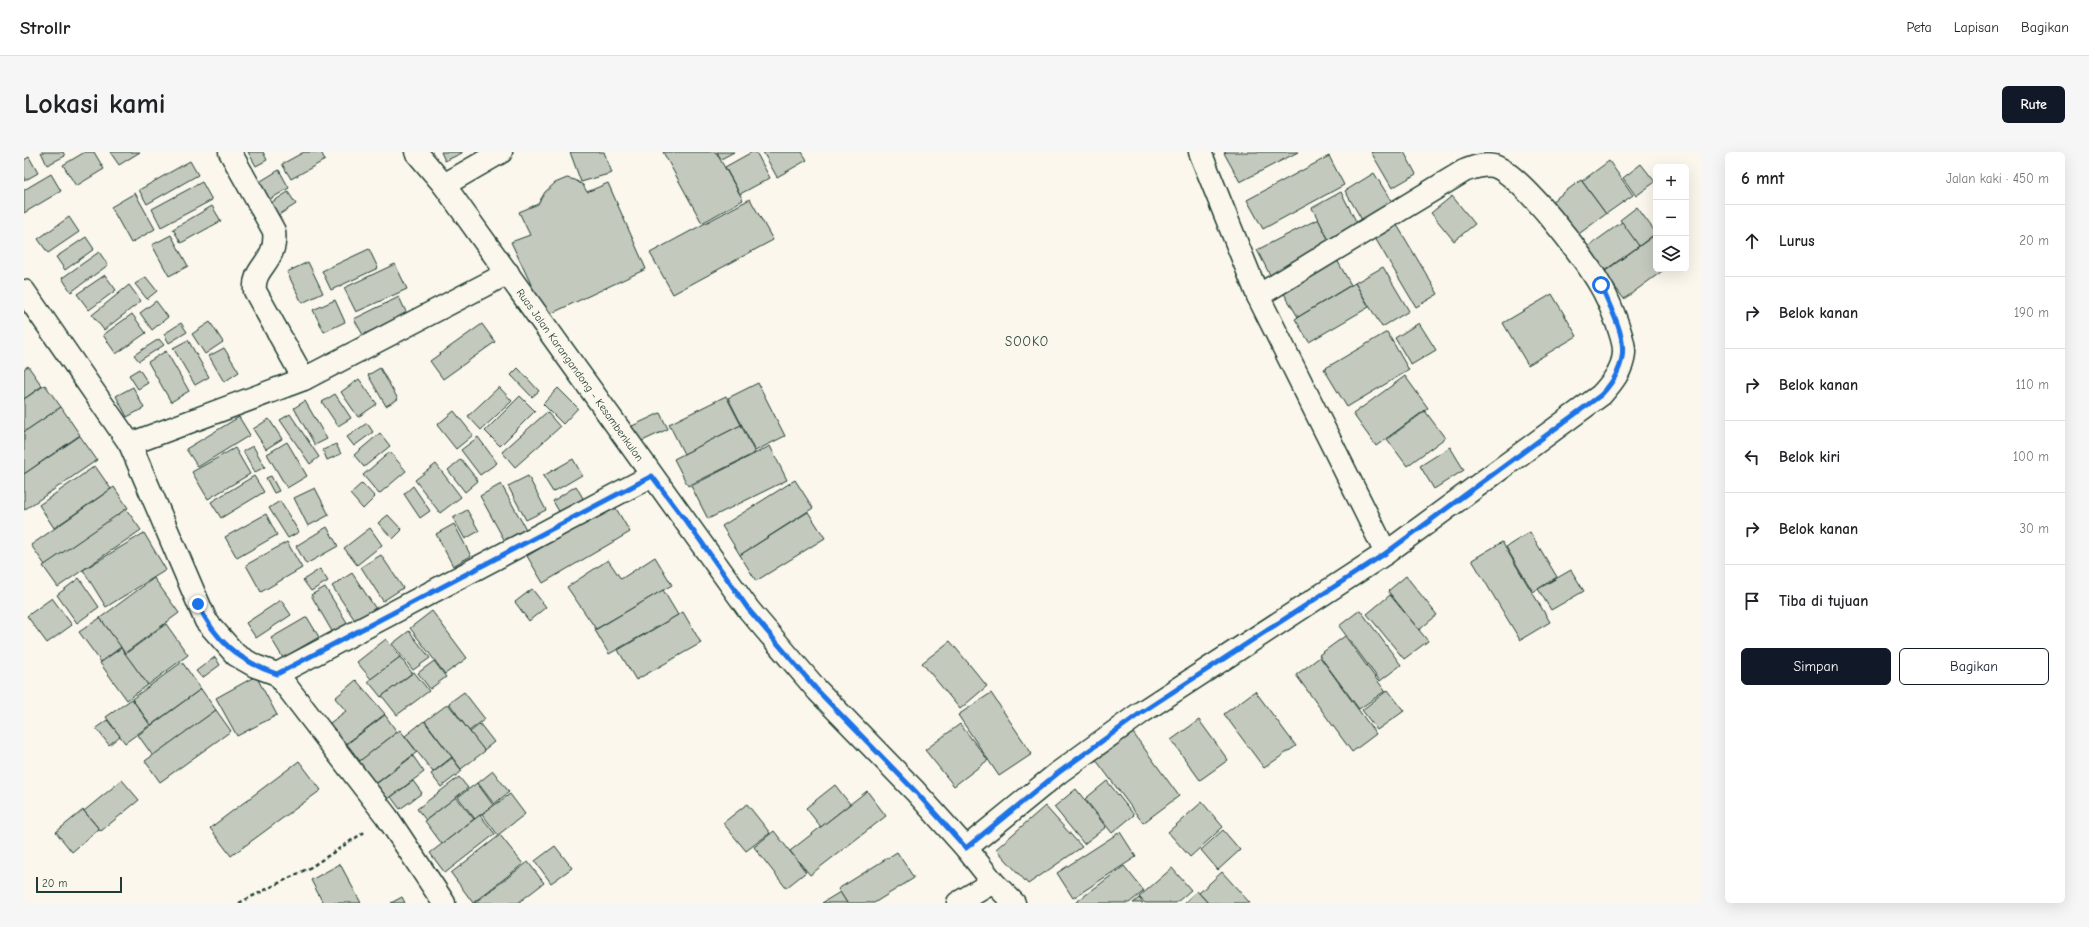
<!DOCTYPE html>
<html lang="id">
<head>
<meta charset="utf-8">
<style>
	body { margin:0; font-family:"Comic Neue",sans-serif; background:#f6f6f6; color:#202124 }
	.controls { position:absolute; right:12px; top:12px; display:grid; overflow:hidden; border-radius:6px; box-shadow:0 4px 16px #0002 }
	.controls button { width:36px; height:36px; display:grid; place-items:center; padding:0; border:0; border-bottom:1px solid #e0e0e0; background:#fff; color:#202124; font:20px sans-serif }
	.scale { position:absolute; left:12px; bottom:10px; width:86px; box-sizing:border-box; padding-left:4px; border:2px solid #1f3d34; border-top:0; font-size:11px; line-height:14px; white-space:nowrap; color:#1f3d34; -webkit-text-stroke:3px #fbf7ec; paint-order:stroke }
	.stop { position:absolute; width:12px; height:12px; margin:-9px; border:3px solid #1a73e8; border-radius:50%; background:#fff }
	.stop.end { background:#1a73e8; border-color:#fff; box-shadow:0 1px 4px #0008 }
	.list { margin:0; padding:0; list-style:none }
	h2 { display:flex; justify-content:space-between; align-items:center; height:52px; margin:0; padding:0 16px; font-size:17px }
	h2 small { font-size:13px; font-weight:400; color:#757577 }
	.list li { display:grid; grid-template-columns:26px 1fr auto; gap:12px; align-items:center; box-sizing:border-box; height:72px; padding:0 16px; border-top:1px solid #e0e0e0 }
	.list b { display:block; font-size:15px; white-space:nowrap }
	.list em { font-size:13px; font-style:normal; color:#757577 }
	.actions { display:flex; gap:8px; padding:12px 16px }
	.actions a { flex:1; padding:9px 0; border:1px solid #111827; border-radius:6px; text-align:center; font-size:14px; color:#111827 }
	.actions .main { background:#111827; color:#fff }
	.icon { flex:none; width:22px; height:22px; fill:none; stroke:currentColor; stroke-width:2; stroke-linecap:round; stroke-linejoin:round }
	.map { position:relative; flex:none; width:1677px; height:751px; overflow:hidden; border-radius:6px }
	header { display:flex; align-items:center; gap:24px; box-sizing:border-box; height:56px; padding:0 20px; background:#fff; border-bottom:1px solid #e0e0e0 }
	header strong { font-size:19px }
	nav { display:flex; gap:22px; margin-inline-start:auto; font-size:14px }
	.intro { display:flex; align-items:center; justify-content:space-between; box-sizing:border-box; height:96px; padding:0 24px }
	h1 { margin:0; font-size:28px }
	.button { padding:10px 18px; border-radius:6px; background:#111827; color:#fff; font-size:14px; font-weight:700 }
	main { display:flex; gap:24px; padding:0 24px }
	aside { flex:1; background:#fff; border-radius:6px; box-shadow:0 4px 16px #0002 }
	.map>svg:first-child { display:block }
	.building { fill:#c4c9be; stroke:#1f3d34 }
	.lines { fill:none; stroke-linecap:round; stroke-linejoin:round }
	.minor-casing { stroke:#1f3d34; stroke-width:25 }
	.major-casing { stroke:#1f3d34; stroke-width:25 }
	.path { stroke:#1f3d34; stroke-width:2.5; stroke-dasharray:4 3; stroke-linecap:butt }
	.minor { stroke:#fbf7ec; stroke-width:22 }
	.major { stroke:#fbf7ec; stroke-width:22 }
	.route { stroke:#1a73e8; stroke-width:5 }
	.labels { text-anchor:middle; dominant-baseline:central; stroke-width:3; stroke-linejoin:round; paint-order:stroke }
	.street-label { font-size:11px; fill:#1f3d34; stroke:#fbf7ec }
	.quarter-label { font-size:13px; letter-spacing:1px; fill:#1f3d34; stroke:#fbf7ec }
</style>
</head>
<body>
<header>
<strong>Strollr</strong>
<nav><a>Peta</a><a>Lapisan</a><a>Bagikan</a></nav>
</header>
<div class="intro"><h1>Lokasi kami</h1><a class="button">Rute</a></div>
<main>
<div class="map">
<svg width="1677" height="751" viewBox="0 0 1677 751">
	<rect width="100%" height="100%" fill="#fbf7ec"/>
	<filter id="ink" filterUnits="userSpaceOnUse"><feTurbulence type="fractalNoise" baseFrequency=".025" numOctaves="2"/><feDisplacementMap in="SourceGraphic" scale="8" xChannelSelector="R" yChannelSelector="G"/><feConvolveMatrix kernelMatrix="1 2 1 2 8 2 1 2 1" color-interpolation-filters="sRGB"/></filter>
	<g filter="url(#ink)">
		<g class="building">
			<path d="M17 0H39L41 4 23 13Z"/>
			<path d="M61 0H70L80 17 52 34 39 13Z"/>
			<path d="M86 0H116L95 13Z"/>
			<path d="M224 0H239L243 8 232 14Z"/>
			<path d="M280 0H297L301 8 267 27 258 12Z"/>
			<path d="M417 0H438V1L421 9Z"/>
			<path d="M546 0H580L588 21 557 30Z"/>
			<path d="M639 0H692L719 48 678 71Z"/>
			<path d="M693 0H710L697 7Z"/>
			<path d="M728 0H732L746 26 716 42 701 15Z"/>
			<path d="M739 0H778L783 8 753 25Z"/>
			<path d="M1203 0H1274L1216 30 1200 1Z"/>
			<path d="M1347 0H1380L1392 22 1368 36Z"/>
			<path d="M1305 4 1320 33 1239 77 1223 48Z"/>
			<path d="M5 5 14 21 0 29V8Z"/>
			<path d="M166 9 174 23 123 52 115 38Z"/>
			<path d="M1585 9 1609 43 1582 62 1558 29Z"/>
			<path d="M1617 12 1631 30 1612 44 1599 26Z"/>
			<path d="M255 18 265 36 243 49 232 32Z"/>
			<path d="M1350 21 1371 55 1341 73 1321 39Z"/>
			<path d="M27 22 37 39 0 61V38Z"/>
			<path d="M543 26 551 28 559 33 563 40 584 31 622 117 522 164 487 90 506 83 495 60 514 52 521 40 531 31Z"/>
			<path d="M1557 28 1582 62 1552 84 1527 50Z"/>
			<path d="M178 30 188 48 137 75 128 57Z"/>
			<path d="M264 40 272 52 250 66 242 54Z"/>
			<path d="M1317 40 1335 75 1306 90 1288 56Z"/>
			<path d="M111 41 131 77 107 91 87 55Z"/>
			<path d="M1428 44 1451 72 1430 89 1407 61Z"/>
			<path d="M726 47 749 88 649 142 626 101Z"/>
			<path d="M188 54 197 69 157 91 149 77Z"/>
			<path d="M1613 55 1632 81 1615 94 1596 68Z"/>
			<path d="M45 65 55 80 24 101 14 87Z"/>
			<path d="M1294 67 1307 93 1247 125 1233 98Z"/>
			<path d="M1598 70 1615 94 1580 119 1562 96Z"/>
			<path d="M1373 73 1414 142 1392 155 1351 86Z"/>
			<path d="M1632 82V117H1641L1600 147 1580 120Z"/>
			<path d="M147 83 164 114 145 124 128 93Z"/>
			<path d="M62 85 70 97 41 118 32 105Z"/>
			<path d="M345 97 354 116 307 138 298 119Z"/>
			<path d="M75 100 84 113 47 140 38 126Z"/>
			<path d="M1313 108 1327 133 1274 165 1259 140Z"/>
			<path d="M284 110 299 141 278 151 263 120Z"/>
			<path d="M371 112 383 137 332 160 320 136Z"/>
			<path d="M1359 115 1385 159 1358 175 1331 131Z"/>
			<path d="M81 123 92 138 65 158 53 142Z"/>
			<path d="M122 125 133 139 123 147 111 132Z"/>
			<path d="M1331 131 1345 155 1285 190 1271 167Z"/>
			<path d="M105 133 117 149 80 178 68 163Z"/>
			<path d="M1528 142 1553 184 1504 213 1479 171Z"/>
			<path d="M375 145 383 162 339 183 330 167Z"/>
			<path d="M311 148 321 170 300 180 289 158Z"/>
			<path d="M132 149 144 165 128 178 116 161Z"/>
			<path d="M108 162 122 181 92 202 79 183Z"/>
			<path d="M186 170 199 190 181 202 168 182Z"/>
			<path d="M157 171 163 180 145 191 140 182Z"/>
			<path d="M1395 171 1412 198 1387 213 1371 186Z"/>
			<path d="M458 172 471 190 419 227 406 209Z"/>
			<path d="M1363 180 1385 218 1323 255 1300 217Z"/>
			<path d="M135 187 140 193 115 209 110 203Z"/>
			<path d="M164 188 185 225 171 233 149 196Z"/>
			<path d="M200 196 215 220 200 230 185 204Z"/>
			<path d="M142 199 165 239 147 250 124 210Z"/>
			<path d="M4 214 18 234 0 247V217Z"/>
			<path d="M356 216 374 247 362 254 344 223Z"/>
			<path d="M494 216 515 239 508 245 487 223Z"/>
			<path d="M115 217 124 231 114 237 105 223Z"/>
			<path d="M1381 224 1404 256 1352 294 1329 262Z"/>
			<path d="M335 227 353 252 334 265 317 240Z"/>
			<path d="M734 231 761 284 731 299 704 246Z"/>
			<path d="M21 233 37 255 0 280V247Z"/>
			<path d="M109 235 120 256 103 265 92 244Z"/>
			<path d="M475 235 488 249 457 278 444 264Z"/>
			<path d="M534 236 554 256 539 272 519 252Z"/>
			<path d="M311 242 327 266 314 274 298 250Z"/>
			<path d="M496 244 511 259 476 294 461 279Z"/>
			<path d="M702 244 717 273 660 302 645 272Z"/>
			<path d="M281 249 303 287 291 293 270 256Z"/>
			<path d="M37 255 56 283 0 322V280Z"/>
			<path d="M430 259 449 283 432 297 413 273Z"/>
			<path d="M1401 259 1421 286 1383 314 1363 287Z"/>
			<path d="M523 260 536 275 491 315 478 300Z"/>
			<path d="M636 261 644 277 614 291 606 275Z"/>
			<path d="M266 262 295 305 286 312 256 268Z"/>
			<path d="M215 265 226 283 174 315 162 297Z"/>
			<path d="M245 267 258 287 242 297 229 277Z"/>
			<path d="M343 271 349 280 330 294 323 285Z"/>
			<path d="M717 273 731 301 664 334 650 307Z"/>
			<path d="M356 281 366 294 340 315 330 303Z"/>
			<path d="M56 284 73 308 0 358V322Z"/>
			<path d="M454 285 473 311 456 323 437 298Z"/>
			<path d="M263 290 283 324 263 336 243 302Z"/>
			<path d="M312 292 317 302 303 308 299 298Z"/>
			<path d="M229 294 241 315 231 320 219 299Z"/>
			<path d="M746 294 763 328 684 367 667 334Z"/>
			<path d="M1426 295 1440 318 1410 337 1396 314Z"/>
			<path d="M211 296 226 322 184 347 168 320Z"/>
			<path d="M366 300 382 319 355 342 339 323Z"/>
			<path d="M437 307 454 329 441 340 424 318Z"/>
			<path d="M549 307 558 323 529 340 519 324Z"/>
			<path d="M412 312 437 345 416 361 391 328Z"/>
			<path d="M71 314 87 337 30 376 15 353Z"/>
			<path d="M230 324 240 340 197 366 187 350Z"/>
			<path d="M247 324 255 339 250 341 242 326Z"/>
			<path d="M504 324 522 358 502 368 484 334Z"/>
			<path d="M771 328 789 356 716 403 698 374Z"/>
			<path d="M338 331 351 345 339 357 326 342Z"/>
			<path d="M477 332 503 379 482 391 456 344Z"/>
			<path d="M389 334 406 359 396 366 380 342Z"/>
			<path d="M552 334 560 348 537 363 529 349Z"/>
			<path d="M90 335 104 356 21 413 7 393Z"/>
			<path d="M291 336 305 363 284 374 270 346Z"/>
			<path d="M256 349 275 380 264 386 245 356Z"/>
			<path d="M590 353 606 380 519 431 503 404Z"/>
			<path d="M102 357 117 378 34 435 19 414Z"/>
			<path d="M443 358 455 379 441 387 429 366Z"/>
			<path d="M784 360 801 386 732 429 716 403Z"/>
			<path d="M242 362 253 383 213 406 201 385Z"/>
			<path d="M364 363 378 378 369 387 354 371Z"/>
			<path d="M430 372 447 404 429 414 412 382Z"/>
			<path d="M303 375 314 394 282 412 272 394Z"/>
			<path d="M346 376 358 393 333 413 320 396Z"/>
			<path d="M1506 380 1533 425 1509 440 1482 395Z"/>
			<path d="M120 381 142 418 82 455 59 418Z"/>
			<path d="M263 390 278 416 237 440 222 413Z"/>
			<path d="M1478 390 1526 470 1496 488 1448 408Z"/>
			<path d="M357 403 379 436 359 449 337 415Z"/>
			<path d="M631 405 648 433 572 477 543 435 584 408 597 427Z"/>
			<path d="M296 417 304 429 287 439 279 428Z"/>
			<path d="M1547 418 1560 439 1527 458 1514 437Z"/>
			<path d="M328 421 352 457 332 470 308 434Z"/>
			<path d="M1382 424 1413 463 1395 478 1364 439Z"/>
			<path d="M55 426 75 455 53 471 33 443Z"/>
			<path d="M130 426 155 461 101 501 76 466Z"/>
			<path d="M301 435 324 472 309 481 287 443Z"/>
			<path d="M508 437 522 455 505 469 491 450Z"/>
			<path d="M639 438 654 463 585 502 571 478Z"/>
			<path d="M1366 443 1404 489 1380 507 1343 462Z"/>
			<path d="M28 446 48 473 23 491 3 464Z"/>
			<path d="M257 448 267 463 232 486 222 471Z"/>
			<path d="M1336 458 1377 513 1356 529 1315 474Z"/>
			<path d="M408 459 443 506 421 522 386 476Z"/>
			<path d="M659 460 677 491 612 528 594 498Z"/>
			<path d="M283 465 295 485 259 506 247 486Z"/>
			<path d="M76 466 97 495 77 510 55 480Z"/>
			<path d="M142 472 164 503 124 533 101 502Z"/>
			<path d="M385 479 406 506 389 518 368 492Z"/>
			<path d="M1321 484 1361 539 1335 557 1295 503Z"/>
			<path d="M362 487 376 505 347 527 333 510Z"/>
			<path d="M926 489 963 534 936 557 898 511Z"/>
			<path d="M97 496 124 533 103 548 76 511Z"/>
			<path d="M191 505 196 513 178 526 172 519Z"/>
			<path d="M376 505 388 521 357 545 344 529Z"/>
			<path d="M1296 505 1352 582 1328 600 1272 523Z"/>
			<path d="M410 509 422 525 406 537 394 521Z"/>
			<path d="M158 510 177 537 127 573 108 547Z"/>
			<path d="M390 520 405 539 373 563 358 544Z"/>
			<path d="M232 524 253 563 213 584 192 546Z"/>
			<path d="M332 528 361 562 318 595 302 574 322 559 311 546Z"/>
			<path d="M177 537 192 558 129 604 114 583Z"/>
			<path d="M1364 538 1380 559 1353 578 1338 558Z"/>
			<path d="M1231 539 1272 594 1240 616 1200 562Z"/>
			<path d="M440 540 461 567 445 579 425 551Z"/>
			<path d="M967 541 1008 602 975 624 934 563Z"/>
			<path d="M108 547 126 573 101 591 82 565Z"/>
			<path d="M424 552 461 599 437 617 401 569Z"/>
			<path d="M192 558 207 579 136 630 121 609Z"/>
			<path d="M361 563 373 580 336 609 323 592Z"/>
			<path d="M83 568 96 584 85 593 72 576Z"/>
			<path d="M1175 568 1204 608 1176 628 1147 588Z"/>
			<path d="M400 569 428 605 409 620 381 584Z"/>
			<path d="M456 572 470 590 460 598 446 580Z"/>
			<path d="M936 572 964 608 930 634 901 598Z"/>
			<path d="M376 578 393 600 350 633 333 611Z"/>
			<path d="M1109 581 1155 644 1119 671 1072 608Z"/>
			<path d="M389 604 400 620 364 647 352 632Z"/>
			<path d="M428 606 438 619 417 635 407 622Z"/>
			<path d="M275 609 297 638 207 704 186 676Z"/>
			<path d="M469 619 485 640 470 652 454 631Z"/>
			<path d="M435 625 444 636 402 668 393 657Z"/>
			<path d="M98 628 115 648 77 679 60 659Z"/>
			<path d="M389 629 398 641 376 657 367 645Z"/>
			<path d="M1083 629 1110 663 1088 681 1061 647Z"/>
			<path d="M453 631 469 653 451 667 434 645Z"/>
			<path d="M811 633 826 652 797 675 782 656Z"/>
			<path d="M1052 637 1082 675 1060 692 1030 655Z"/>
			<path d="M843 639 862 664 786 723 766 699Z"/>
			<path d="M486 642 501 662 474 683 458 662Z"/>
			<path d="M432 645 450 667 418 692 401 669Z"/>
			<path d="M1178 650 1199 675 1166 705 1144 680Z"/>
			<path d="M723 652 746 681 722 699 699 671Z"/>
			<path d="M1021 654 1058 695 1004 732 972 697Z"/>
			<path d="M59 658 75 677 48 700 32 680Z"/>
			<path d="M456 663 471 682 421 721 406 701Z"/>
			<path d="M1199 678 1216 698 1194 718 1177 698Z"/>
			<path d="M750 679 782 720 762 736 730 695Z"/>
			<path d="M1096 680 1112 705 1049 746 1033 721Z"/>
			<path d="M476 683 499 712 449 751 427 721Z"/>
			<path d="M531 694 548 716 527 731 511 709Z"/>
			<path d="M873 700 890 726 850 751H823L814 737Z"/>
			<path d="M504 710 520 731 494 751H450Z"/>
			<path d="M316 712 337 751H299L287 728Z"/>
			<path d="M1100 714 1120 739 1105 751H1051Z"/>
			<path d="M1148 716 1167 738 1152 751H1121L1115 745Z"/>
			<path d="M1198 720 1226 751H1184L1175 741Z"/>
			<path d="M1173 739 1184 751H1160Z"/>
			<path d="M816 740 823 751H798Z"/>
			<path d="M378 745 381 751H367Z"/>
			<path d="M1115 746 1119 751H1109Z"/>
		</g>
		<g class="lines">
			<defs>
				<g id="minor">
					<path d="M206 0 250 79C254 111 228 114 231 139L280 227"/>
					<path d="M0 139 106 292 182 469 212 503 231 514 253 522 363 665 420 751"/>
					<path d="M1234 144 1440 19C1450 15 1459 12 1470 14 1497 22 1561 106 1576 133 1584 146 1601 187 1600 201 1599 218 1587 232 1577 243L1362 401"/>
					<path d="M106 292 280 227 484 121"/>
					<path d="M253 522 627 324"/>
					<path d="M942 696 1034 621 1118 560 1362 401 1234 144 1176 0"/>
					<path d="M934 751 969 730"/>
				</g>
				<g id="major">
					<path id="s1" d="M392 0 420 33 725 458 794 539 891 639 942 696 969 730 990 751"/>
					<path d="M420 33 477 0"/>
				</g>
			</defs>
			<use href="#minor" class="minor-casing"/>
			<use href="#major" class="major-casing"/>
			<path class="path" d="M215 751 287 715 342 679"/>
			<use href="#minor" class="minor"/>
			<use href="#major" class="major"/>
		</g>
	</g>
	<g class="lines" filter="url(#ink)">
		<path class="route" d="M174 452C191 489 215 509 253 522L628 324 676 388 725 458 794 539 891 639 942 696 1034 621 1118 560 1362 401 1577 243C1615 203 1595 177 1577 133"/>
	</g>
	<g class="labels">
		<g class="street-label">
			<text stroke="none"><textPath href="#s1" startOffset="277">Ruas Jalan Karangandong - Kesambenkulon</textPath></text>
		</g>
		<g class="quarter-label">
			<text x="1003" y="189">SOOKO</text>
		</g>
	</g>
</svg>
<div class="controls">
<button>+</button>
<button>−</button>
<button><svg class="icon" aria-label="layers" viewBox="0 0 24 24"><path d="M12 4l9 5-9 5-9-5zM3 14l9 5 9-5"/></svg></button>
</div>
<div class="scale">20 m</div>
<div class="stop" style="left:1577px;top:133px"></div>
<div class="stop end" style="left:174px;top:452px"></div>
</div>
<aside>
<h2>6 mnt<small>Jalan kaki · 450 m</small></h2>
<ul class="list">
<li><svg class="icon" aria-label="ahead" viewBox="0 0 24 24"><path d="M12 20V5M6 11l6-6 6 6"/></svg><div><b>Lurus</b></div><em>20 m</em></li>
<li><svg class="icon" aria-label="right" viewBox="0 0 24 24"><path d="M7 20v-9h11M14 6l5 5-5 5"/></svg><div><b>Belok kanan</b></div><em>190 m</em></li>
<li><svg class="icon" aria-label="right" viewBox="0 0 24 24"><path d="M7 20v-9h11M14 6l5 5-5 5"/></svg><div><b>Belok kanan</b></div><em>110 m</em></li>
<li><svg class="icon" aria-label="left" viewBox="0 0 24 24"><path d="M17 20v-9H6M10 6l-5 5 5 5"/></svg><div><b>Belok kiri</b></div><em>100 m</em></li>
<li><svg class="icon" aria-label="right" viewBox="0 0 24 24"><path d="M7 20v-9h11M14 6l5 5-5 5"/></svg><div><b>Belok kanan</b></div><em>30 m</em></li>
<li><svg class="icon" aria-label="arrive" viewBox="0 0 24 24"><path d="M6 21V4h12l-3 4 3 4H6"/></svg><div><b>Tiba di tujuan</b></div></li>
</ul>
<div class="actions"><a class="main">Simpan</a><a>Bagikan</a></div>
</aside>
</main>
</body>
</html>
